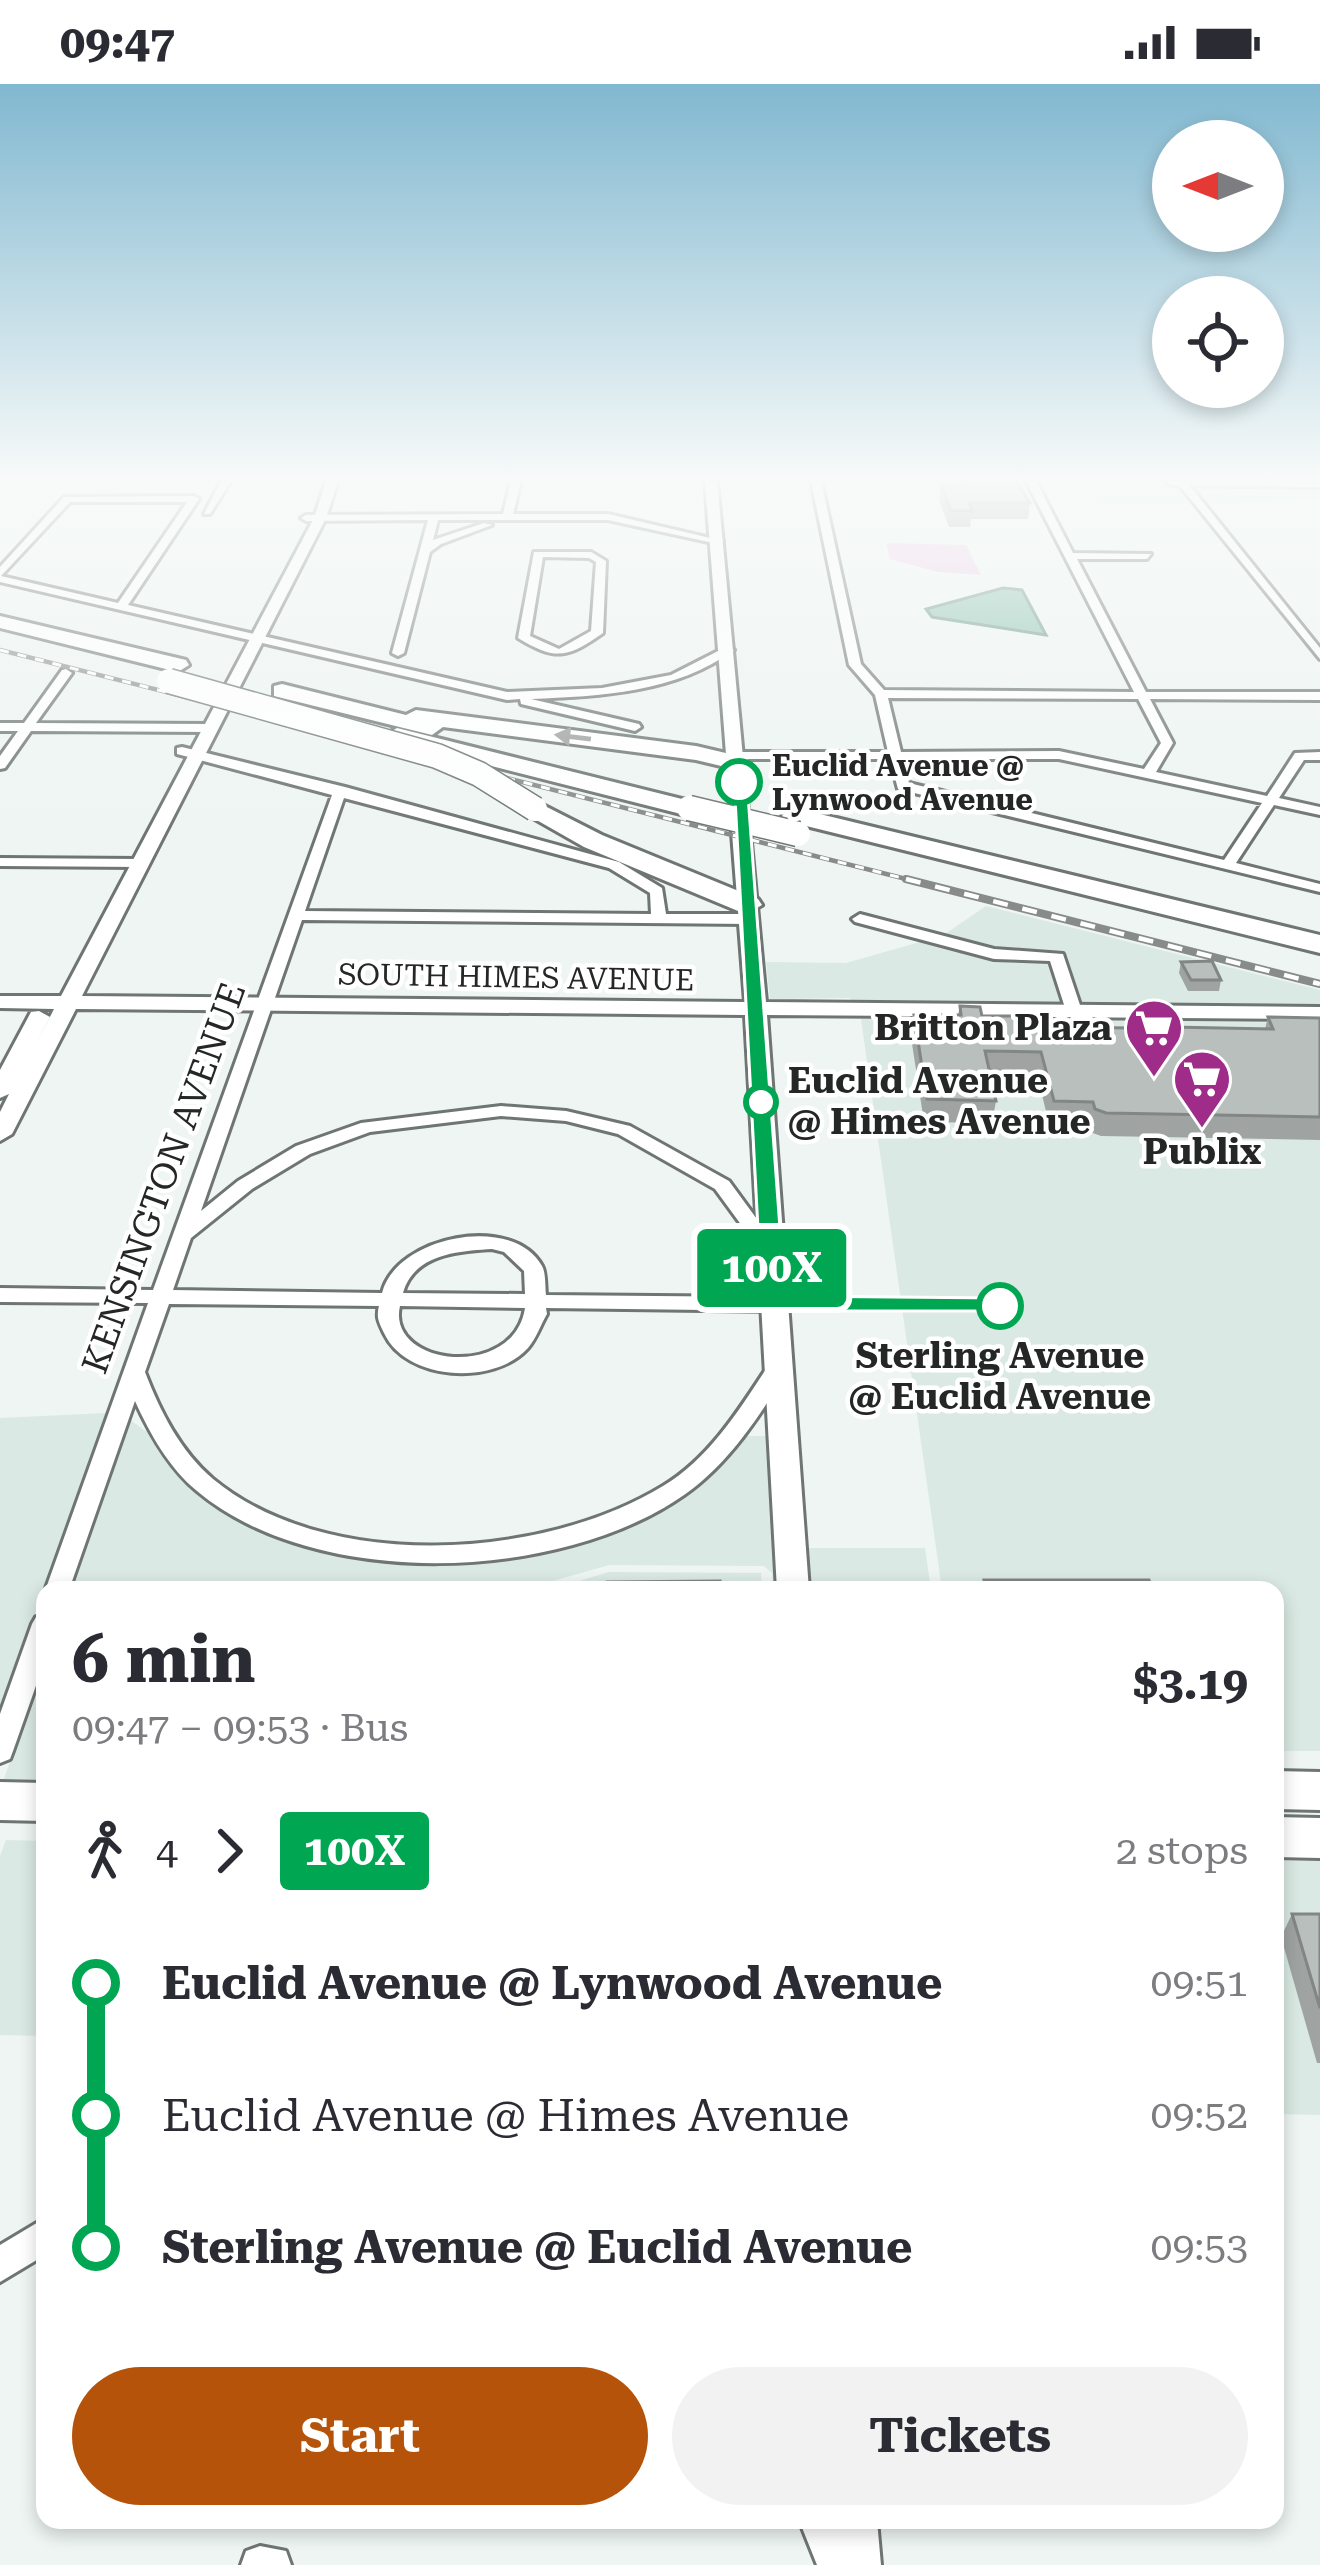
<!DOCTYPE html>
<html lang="en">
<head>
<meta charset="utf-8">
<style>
	:root { --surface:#fff; --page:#f2f2f3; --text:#2b2b33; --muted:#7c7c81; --accent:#b45309 }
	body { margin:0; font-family:"Roboto Serif",serif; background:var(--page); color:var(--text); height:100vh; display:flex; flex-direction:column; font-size:45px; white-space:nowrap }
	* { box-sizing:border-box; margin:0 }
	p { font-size:39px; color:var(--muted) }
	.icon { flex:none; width:66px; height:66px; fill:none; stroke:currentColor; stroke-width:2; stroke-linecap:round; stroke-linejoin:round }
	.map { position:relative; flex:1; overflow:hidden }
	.sheet { position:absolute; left:36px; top:1497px; width:1248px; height:948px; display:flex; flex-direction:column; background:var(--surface); border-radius:24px; box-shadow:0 6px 18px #0003 }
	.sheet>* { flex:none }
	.badge { padding:0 24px; border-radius:9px; font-size:42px; line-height:78px }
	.needle { width:78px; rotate:270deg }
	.controls { position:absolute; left:1152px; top:36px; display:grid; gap:24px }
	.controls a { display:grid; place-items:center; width:132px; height:132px; border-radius:50%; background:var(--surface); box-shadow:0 6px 18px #0003; font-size:60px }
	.map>.badge { position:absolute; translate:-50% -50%; box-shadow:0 0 0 6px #fff }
	.legs { display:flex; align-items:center; gap:18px; height:132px; padding:0 36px; font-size:39px }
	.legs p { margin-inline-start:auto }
	.head { display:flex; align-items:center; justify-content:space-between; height:204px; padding:0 36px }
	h1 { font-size:66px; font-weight:700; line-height:90px }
	.cta { display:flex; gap:24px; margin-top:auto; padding:24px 36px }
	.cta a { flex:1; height:138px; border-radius:72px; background:var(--accent); color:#fff; font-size:48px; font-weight:700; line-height:138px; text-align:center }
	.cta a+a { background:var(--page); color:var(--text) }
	ul { padding:0 36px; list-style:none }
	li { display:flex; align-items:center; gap:42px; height:132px; font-size:45px }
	li i { display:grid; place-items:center; width:18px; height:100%; margin:0 15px; background:currentColor }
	li i::after { content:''; width:30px; height:30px; margin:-15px; border:9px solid; border-radius:50%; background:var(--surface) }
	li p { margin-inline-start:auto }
	li:first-child i { background:linear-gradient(#0000 50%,currentColor 0) }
	li:last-child i { background:linear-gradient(currentColor 50%,#0000 0) }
	.status { display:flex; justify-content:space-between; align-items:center; height:84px; padding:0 60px; background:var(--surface); direction:ltr }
	.status svg { height:33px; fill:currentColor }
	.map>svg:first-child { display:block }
	.built { fill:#dae9e3 }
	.green { fill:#f2c9e6 }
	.water { fill:#86bfac; stroke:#699184; stroke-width:3 }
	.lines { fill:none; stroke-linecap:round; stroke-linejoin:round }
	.minor-casing { stroke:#6e7572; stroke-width:6 }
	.tertiary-casing { stroke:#6e7572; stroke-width:6 }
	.primary-casing { stroke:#6e7572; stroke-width:6 }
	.motorway-casing { stroke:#6e7572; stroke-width:6 }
	.minor { fill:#fff; fill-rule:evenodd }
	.tertiary { fill:#fff; fill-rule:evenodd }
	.primary { fill:#fff; fill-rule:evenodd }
	.motorway { fill:#fff; fill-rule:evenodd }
	.rail-far1-casing { stroke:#878c8a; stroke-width:4.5 }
	.rail-casing { stroke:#878c8a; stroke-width:8 }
	.rail-far1 { stroke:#fff; stroke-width:3; stroke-dasharray:9; stroke-linecap:butt }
	.rail { stroke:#fff; stroke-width:4.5; stroke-dasharray:15; stroke-linecap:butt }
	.motorway-bridge-casing { stroke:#6e7572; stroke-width:27; stroke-linecap:butt }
	.motorway-bridge { stroke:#fff; stroke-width:24 }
	.wall { fill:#9fa4a3 }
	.building { fill:#b9bfbd; stroke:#828684; stroke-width:3 }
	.oneway { fill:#9d9e9d }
	.line-1 { fill:#00a651; stroke:#fff; stroke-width:3 }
	.stop-1-dot { fill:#fff; stroke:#00a651; stroke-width:6 }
	.labels { text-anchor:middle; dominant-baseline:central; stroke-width:9; stroke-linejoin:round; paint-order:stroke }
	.far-stop-label { font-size:30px; font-weight:bold; fill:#252726; stroke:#fff; text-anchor:start }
	.far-street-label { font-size:30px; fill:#252726; stroke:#fff }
	.poi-label { font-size:36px; font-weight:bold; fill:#252726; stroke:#fff; text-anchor:end }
	.stop-label { font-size:36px; font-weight:bold; fill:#252726; stroke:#fff; text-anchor:start }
	.street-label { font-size:36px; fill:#252726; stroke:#fff }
</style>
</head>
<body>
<div class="status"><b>09:47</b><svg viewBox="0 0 49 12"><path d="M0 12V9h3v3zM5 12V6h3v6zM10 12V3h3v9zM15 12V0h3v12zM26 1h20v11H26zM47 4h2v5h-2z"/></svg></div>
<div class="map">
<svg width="1320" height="2481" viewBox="0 0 1320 2481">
	<rect width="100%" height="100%" fill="#eef5f2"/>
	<!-- built -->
	<g class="built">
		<path d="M1038 398 1320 400V416L1102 419 1095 412H1045Z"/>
		<path d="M986 822 1320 906V925L1081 923 1065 873 996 866 942 852Z"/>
		<path d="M927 856 1050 876 1064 923 852 922 850 914 770 915 766 878 846 879Z"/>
		<path d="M861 935 1320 939V1667H1275V1506H942Z"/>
		<path d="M107 1329 0 1627V1334Z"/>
		<path d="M129 1335 148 1349 197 1409 260 1447 329 1469 459 1482 540 1467 684 1411 744 1352H771L780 1506H773L772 1489 764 1482 609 1481 521 1506H70Z"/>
		<path d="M803 1464H925L931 1506H806Z"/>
		<path d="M609 1488 761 1489 762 1506H549Z"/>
		<path d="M45 1577V1706H0Z"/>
		<path d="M6 1756 45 1757V1952L0 1951V1772Z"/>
		<path d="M1275 1776 1320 1777V2031L1275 2030Z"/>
	</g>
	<!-- green -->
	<path class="green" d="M886 459 966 461 981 491 938 488 890 475Z"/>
	<!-- water -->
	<path class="water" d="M1003 504 1022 506 1046 551 932 533 926 525Z"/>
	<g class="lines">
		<defs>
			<g id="minor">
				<path d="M221 397H231L210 430H204Z"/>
				<path d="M511 397H521L513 430H608L723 457 718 460 608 436H438L433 456 484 439 492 441 441 460 430 468 404 569 398 572 392 569 428 436 306 437 301 434 306 431 503 430Z"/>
				<path d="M811 397H821L861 580 884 606 1134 608 1026 397H1036L1073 469 1151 470 1147 475H1077L1146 608H1320V616L1150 615 1173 659 1156 688 1267 712 1295 669 1320 668V676H1304L1279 714 1320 723V731L1274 721 1236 779 1320 800V808L898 705 890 675H732L730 672 737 668H888L875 611 849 581ZM888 614 1138 615 1161 659 1144 685 1059 667 901 668ZM903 675H1059L1262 719 1224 776 909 699Z"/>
				<path d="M1176 397H1186L1320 564V575Z"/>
				<path d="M194 412 199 415 128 521 507 608 602 604 671 591 724 564 734 566C675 609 601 612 531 615L639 640 641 643 635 647 521 620 520 615 507 616 0 498V483L64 413ZM70 418H187L118 519 1 492Z"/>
				<path d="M534 468H591L606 477 603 549C567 574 556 577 518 554ZM543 473 589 474 596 478 591 547 559 565 530 552Z"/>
				<path d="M66 585 72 589 36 639 210 640 216 644 210 648 31 647 5 684 0 685V672L18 647H0V639H24L62 586Z"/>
				<path d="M182 663 345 703 619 778 662 804 666 830H750L758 835 750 840 302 836 201 1127 238 1097 296 1062 361 1039 501 1022 566 1027 630 1042 729 1097 781 1168 771 1174 764 1172 715 1105 618 1050 566 1037 501 1032 370 1048 310 1070 252 1105 191 1154 173 1206 382 1209C396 1152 513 1129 542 1182 546 1189 545 1202 546 1211L774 1213 784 1220 774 1227 546 1224 547 1230C541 1240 536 1255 528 1264 494 1302 406 1297 384 1249 379 1238 376 1234 379 1222L169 1220 145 1288C160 1327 180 1367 213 1395 327 1489 542 1476 663 1402 710 1374 741 1323 770 1279H786L789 1284C761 1330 729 1380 684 1411 560 1498 316 1507 197 1407 169 1384 150 1350 135 1317L69 1506 45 1507 148 1219 0 1218V1204L153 1206 332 711 177 670V664ZM344 714 609 784 650 809 651 830 305 827ZM492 1165 504 1168 524 1187 525 1210 403 1209C414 1170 458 1167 492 1165ZM400 1222 525 1224C514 1297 386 1282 400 1222Z"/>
				<path d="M0 774 140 775 147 779 140 783 0 782Z"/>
				<path d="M860 830 994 865 1063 870 1082 927 1074 932 1066 927 1050 877 994 875 855 838 852 835Z"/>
				<path d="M45 1530V1576L13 1667 10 1675 0 1679V1630L32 1540 36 1533Z"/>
				<path d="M45 2134V2171L0 2198V2161Z"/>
				<path d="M799 2436H837L855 2481H817Z"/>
				<path d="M260 2462 286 2467 291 2481H241L246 2467Z"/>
			</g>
			<g id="tertiary">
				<path d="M326 397H338L326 434 82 912 745 918 705 397H717L766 918 1320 923V935L767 931 809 1506H777L745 931 76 925 12 1050 0 1057V1028L9 1010 0 1014V986L31 928 39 927 50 933 34 964 54 925 0 924V912H61L314 434Z"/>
				<path d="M1165 397H1320V403L1171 401Z"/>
				<path d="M829 2436H877L881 2481H831Z"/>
			</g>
			<g id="primary">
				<path d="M1275 1687 1320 1688V1726L1275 1725Z"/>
				<path d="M0 1698 45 1699V1737L0 1736Z"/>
				<path d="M1275 1733 1320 1734V1774L1275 1773Z"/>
			</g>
			<g id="motorway">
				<path d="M0 532 186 576 189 581 178 588 0 544Z"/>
				<path d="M282 600 406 631 416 626 696 662 747 674 750 679 738 686 696 676 443 643 432 651 274 612V602Z"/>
				<path d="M397 644 698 719 702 724 689 732 389 656 385 651Z"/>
				<path d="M535 717 602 751 758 815 762 821 748 829 738 827 584 763 526 730 522 725 526 720Z"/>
				<path d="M795 724 1320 851V869L786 737 782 732 786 727Z"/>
			</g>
		</defs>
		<!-- minor casing -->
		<use href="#minor" class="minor-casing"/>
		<!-- tertiary casing -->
		<use href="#tertiary" class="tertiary-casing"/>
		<!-- primary casing -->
		<use href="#primary" class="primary-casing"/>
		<!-- motorway casing -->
		<use href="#motorway" class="motorway-casing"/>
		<!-- minor -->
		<use href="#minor" class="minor"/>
		<!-- tertiary -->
		<use href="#tertiary" class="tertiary"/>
		<!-- primary -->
		<use href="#primary" class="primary"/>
		<!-- motorway -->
		<use href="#motorway" class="motorway"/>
		<defs>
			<path id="rail-far1" d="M0 566 918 798"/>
			<path id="rail" d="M906 795 1320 900"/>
		</defs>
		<!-- rail-far1 casing -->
		<use href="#rail-far1" class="rail-far1-casing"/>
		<!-- rail casing -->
		<use href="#rail" class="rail-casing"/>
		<!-- rail-far1 -->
		<use href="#rail-far1" class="rail-far1"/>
		<!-- rail -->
		<use href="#rail" class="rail"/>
		<defs>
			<g id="motorway-bridge">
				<path d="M169 597 437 672 479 690 535 725"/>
				<path d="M689 724 798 750"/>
			</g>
		</defs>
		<!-- motorway-bridge casing -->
		<use href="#motorway-bridge" class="motorway-bridge-casing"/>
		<!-- motorway-bridge -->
		<use href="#motorway-bridge" class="motorway-bridge"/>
	</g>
	<!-- wall -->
	<g class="wall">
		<path d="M958 397H1016L1030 419 1028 435H971L970 443H949L939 416 941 401H958Z"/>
		<path d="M1181 878 1221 896 1219 907H1188L1179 889Z"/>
		<path d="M960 922 982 932 1040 943 1128 944 1130 934 1171 943 1265 945 1268 933 1320 934V1056L1101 1052 1090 1048 1088 1041 1049 1040 1037 990 990 989 996 1017 992 1039 924 1038 911 953 914 931H958Z"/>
		<path d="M1292 1830H1320V1979H1317L1281 1853Z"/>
	</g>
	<!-- building -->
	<g class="building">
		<path d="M964 397H1016L1030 419H969L972 427H951L941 401H966Z"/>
		<path d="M1212 877 1221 896H1191L1181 878Z"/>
		<path d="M960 922 980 923 982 932H1037L1040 943 1134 944 1130 934H1167L1171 943 1273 945 1268 933 1320 934V1033L1106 1029 1095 1025 1093 1018 1054 1017 1041 968 985 967 996 1017 927 1015 914 931H961Z"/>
		<path d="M984 1496H1149L1152 1506H986Z"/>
		<path d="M720 1497V1506H606L607 1498Z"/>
		<path d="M1292 1830H1320V1924Z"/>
	</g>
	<!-- one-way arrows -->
	<defs><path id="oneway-solid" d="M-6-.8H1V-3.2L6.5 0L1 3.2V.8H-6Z" transform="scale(3)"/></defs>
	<use class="oneway" href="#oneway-solid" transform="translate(573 653) rotate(-173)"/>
	<!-- sky -->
	<linearGradient id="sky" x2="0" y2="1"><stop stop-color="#81b8d0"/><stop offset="0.53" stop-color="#f7faf9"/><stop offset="1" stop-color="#f7faf9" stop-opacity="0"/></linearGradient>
	<rect width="1320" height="744" fill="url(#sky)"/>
	<!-- line-1 -->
	<path class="line-1" d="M734 695 747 698 785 1212 1000 1214 1012 1222 1009 1227H774L762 1220Z"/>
	<!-- icons -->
	<defs>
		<symbol id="supermarket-pin" viewBox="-11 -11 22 30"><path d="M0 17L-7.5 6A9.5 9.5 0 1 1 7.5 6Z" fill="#9e2c88" stroke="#fff"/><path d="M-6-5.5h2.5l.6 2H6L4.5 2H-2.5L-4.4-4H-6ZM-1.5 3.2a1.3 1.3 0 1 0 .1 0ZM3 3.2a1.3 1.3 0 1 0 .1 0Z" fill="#fff"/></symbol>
	</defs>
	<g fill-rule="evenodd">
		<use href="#supermarket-pin" x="1121" y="911" width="66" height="90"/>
		<use href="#supermarket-pin" x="1169" y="962" width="66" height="90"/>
	</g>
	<!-- markers -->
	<g class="stop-1-dot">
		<circle cx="739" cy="698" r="21"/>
		<circle cx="761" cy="1018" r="15"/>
		<circle cx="1000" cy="1222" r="21"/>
	</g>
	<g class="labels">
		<!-- far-stop labels -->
		<g class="far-stop-label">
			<text x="772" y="681">Euclid Avenue @<tspan x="772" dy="34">Lynwood Avenue</tspan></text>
		</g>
		<!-- far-street labels -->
		<g class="far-street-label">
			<text transform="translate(516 893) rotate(1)">SOUTH HIMES AVENUE</text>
		</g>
		<!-- poi labels -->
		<g class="poi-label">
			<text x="1112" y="944">Britton Plaza</text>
			<text x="1202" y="1068" text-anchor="middle">Publix</text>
		</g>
		<!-- stop labels -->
		<g class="stop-label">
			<text x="788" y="997">Euclid Avenue<tspan x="788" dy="41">@ Himes Avenue</tspan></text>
			<text x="1000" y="1272" text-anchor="middle">Sterling Avenue<tspan x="1000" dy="41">@ Euclid Avenue</tspan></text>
		</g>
		<!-- street labels -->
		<g class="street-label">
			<text transform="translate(164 1094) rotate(-70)">KENSINGTON AVENUE</text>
		</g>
	</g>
</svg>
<div class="controls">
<a><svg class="needle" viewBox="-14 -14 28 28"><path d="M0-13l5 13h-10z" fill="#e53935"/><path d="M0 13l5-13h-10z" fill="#7c7c81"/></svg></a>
<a><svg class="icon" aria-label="locate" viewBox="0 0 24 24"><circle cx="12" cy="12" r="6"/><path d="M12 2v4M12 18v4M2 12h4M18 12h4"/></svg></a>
</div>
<b class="badge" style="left:772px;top:1184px;background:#00a651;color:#fff">100X</b>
<section class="sheet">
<div class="head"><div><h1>6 min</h1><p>09:47 – 09:53 · Bus</p></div><b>$3.19</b></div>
<div class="legs"><svg class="icon" aria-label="walk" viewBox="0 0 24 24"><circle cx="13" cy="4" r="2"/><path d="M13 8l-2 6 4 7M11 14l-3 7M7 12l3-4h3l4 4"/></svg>4<svg class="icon" aria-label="forward" viewBox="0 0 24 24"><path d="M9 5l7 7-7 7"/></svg><b class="badge" style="background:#00a651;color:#fff">100X</b><p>2 stops</p></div>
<ul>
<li><i style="color:#00a651"></i><b>Euclid Avenue @ Lynwood Avenue</b><p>09:51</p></li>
<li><i style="color:#00a651"></i><span>Euclid Avenue @ Himes Avenue</span><p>09:52</p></li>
<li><i style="color:#00a651"></i><b>Sterling Avenue @ Euclid Avenue</b><p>09:53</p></li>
</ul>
<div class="cta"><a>Start</a><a>Tickets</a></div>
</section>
</div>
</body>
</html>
